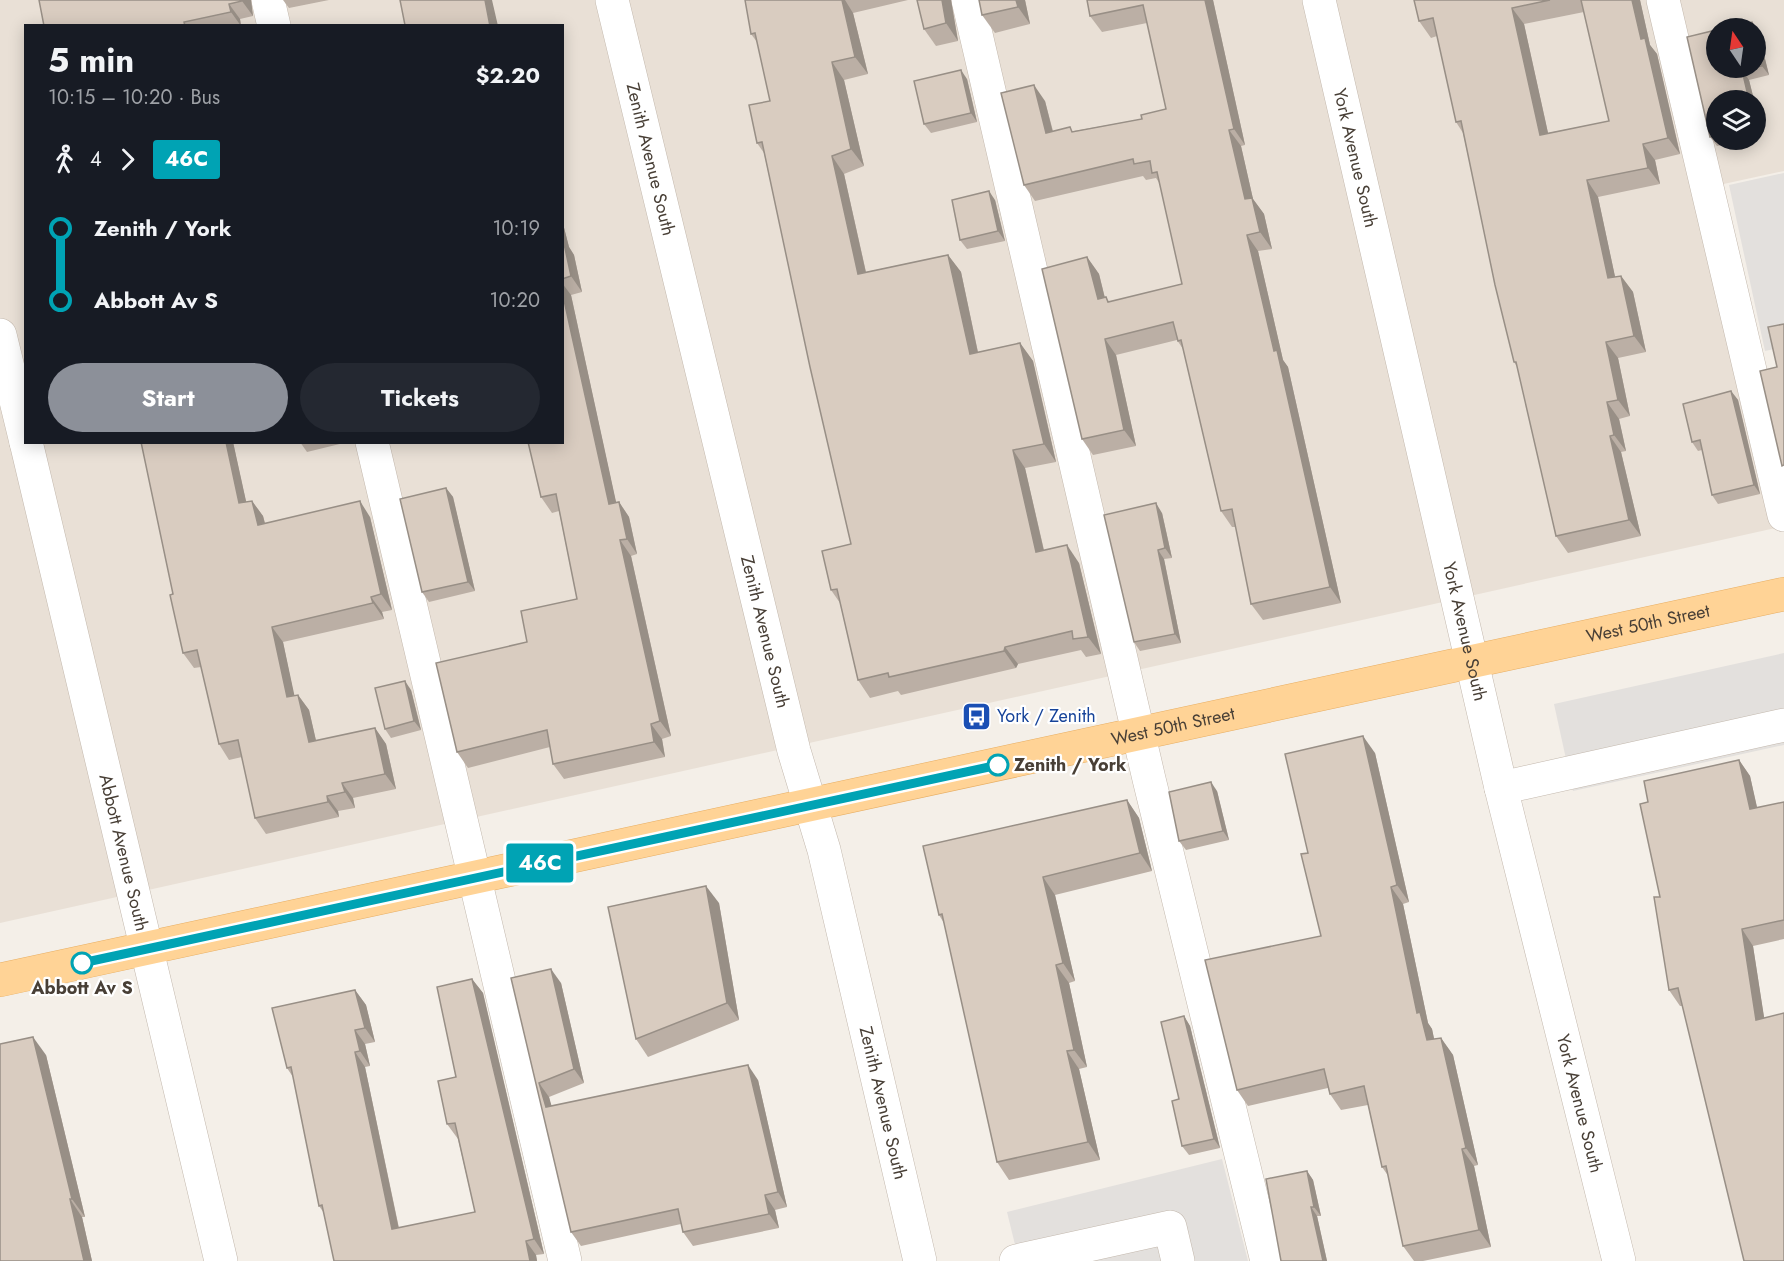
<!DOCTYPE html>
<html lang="en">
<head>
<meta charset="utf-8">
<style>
	:root { --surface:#171b24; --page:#242831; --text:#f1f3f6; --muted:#9ea1a6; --accent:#8c9099 }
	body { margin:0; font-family:Jost,sans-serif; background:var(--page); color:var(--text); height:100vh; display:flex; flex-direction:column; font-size:22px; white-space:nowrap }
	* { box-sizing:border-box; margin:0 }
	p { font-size:20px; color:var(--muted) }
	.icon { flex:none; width:33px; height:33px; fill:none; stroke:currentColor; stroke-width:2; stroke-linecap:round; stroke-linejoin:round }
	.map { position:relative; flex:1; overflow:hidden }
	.side { position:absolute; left:24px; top:24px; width:540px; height:420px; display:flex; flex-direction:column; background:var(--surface); border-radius:0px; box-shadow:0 3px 15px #0003 }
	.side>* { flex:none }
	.badge { padding:0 12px; border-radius:4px; font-size:21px; line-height:39px }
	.needle { width:39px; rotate:347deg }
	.controls { position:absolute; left:1706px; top:18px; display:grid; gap:12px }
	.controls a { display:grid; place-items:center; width:60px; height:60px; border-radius:50%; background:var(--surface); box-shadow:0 3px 15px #0003; font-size:30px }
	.map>.badge { position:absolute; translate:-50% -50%; box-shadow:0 0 0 3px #fff }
	.legs { display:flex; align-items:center; gap:9px; height:66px; padding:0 24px; font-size:20px }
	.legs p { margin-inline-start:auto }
	.headline { display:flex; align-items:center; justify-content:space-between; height:102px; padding:0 24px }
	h1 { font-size:33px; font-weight:700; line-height:45px }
	.button { display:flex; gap:12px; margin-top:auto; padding:12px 24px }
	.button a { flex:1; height:69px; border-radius:36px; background:var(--accent); color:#fff; font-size:24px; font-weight:700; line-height:69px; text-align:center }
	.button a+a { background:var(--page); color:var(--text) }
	ul { padding:0 24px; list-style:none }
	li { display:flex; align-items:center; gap:21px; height:72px; font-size:22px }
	li i { display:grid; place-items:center; width:9px; height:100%; margin:0 8px; background:currentColor }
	li i::after { content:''; width:15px; height:15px; margin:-8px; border:4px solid; border-radius:50%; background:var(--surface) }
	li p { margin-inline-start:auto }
	li:first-child i { background:linear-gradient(#0000 50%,currentColor 0) }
	li:last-child i { background:linear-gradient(currentColor 50%,#0000 0) }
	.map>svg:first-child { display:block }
	.residential { fill:#e9e0d6; fill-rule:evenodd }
	.parking { fill:#e3e0dd }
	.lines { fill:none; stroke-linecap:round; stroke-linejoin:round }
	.minor-casing { stroke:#c3b8ad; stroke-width:34 }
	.major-casing { stroke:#e7ae63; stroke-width:34 }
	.minor { stroke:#fff; stroke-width:33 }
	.major { stroke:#ffd396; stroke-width:33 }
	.wall { fill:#bbafa5; fill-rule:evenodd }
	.shaded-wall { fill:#988f86 }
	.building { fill:#d9ccc0; stroke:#988f86; stroke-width:1.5 }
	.line-1-casing { stroke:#fff; stroke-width:14 }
	.line-1 { stroke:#00a3b4; stroke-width:9 }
	.stop-1-dot { fill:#fff; stroke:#00a3b4; stroke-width:3 }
	.labels { text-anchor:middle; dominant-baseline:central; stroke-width:4.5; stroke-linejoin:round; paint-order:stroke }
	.street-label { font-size:18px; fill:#483f36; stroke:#fff }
	.transit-label { font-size:18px; fill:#164399; stroke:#fff; text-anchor:start }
	.stop-label { font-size:18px; font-weight:bold; fill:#483f36; stroke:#fff; text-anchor:start }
</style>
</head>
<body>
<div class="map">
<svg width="1784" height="1261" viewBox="0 0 1784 1261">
	<rect width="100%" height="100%" fill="#f4efe8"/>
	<!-- residential -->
	<path class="residential" d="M0 0H1784V171L1719 185 1784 526 0 923ZM26 26H562V442H26ZM1716 28H1755V68H1716ZM1716 100H1755V140H1716Z"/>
	<!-- parking -->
	<g class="parking">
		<path d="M1784 173V347L1765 351 1729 185Z"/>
		<path d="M1784 653V745L1573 791 1554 704Z"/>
		<path d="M1222 1159 1248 1261H1019L1007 1212Z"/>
	</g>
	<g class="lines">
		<defs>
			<g id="minor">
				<path d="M268 0 274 26"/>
				<path id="s1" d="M612 0 794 751 824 850 920 1261"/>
				<path d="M968 0 1149 779 1267 1261"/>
				<path id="s2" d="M1319 0 1501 788 1619 1261"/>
				<path d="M1663 0 1784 515"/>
				<path d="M0 335 26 442"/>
				<path id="s3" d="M26 442 221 1261"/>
				<path d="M372 442 565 1261"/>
				<path d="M1501 788 1784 725"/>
				<path d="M1016 1261 1170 1227 1178 1261"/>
			</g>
			<g id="major">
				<path id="s4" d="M0 980 1784 594"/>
			</g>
		</defs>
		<!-- minor casing -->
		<use href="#minor" class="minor-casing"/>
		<!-- major casing -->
		<use href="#major" class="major-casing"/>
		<!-- minor -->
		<use href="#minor" class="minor"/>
		<!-- major -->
		<use href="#major" class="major"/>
	</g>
	<!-- wall -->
	<g class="wall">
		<path d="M39 0H251L253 16 240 19 241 26H44Z"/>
		<path d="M283 0H329L289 8Z"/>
		<path d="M745 0H908L853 13 868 74 844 80 864 166 844 174 866 272 948 255 961 272 978 352 1020 343 1033 361 1056 462 1025 468 1044 550 1079 563 1101 654 1086 657 1081 650 1018 664 1016 668 901 695 898 691 870 698 858 680 840 603 831 590 851 544 764 153 757 143 770 101 757 42 751 34Z"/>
		<path d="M917 0H951L958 41 936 46 924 29Z"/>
		<path d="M979 0H1025L1030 24 995 33 982 15Z"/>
		<path d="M1087 0H1213L1245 145 1241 146 1253 199 1264 214 1272 249 1258 251 1283 360 1288 367 1341 603 1263 620 1251 604 1236 527H1232L1221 511 1183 349 1177 340 1116 355 1136 446 1093 455 1082 439 1087 257 1099 274 1105 298 1110 302 1182 284 1160 184 1156 178 1146 180 1143 176 1035 201 1024 185 1045 101 1053 131H1074L1142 119 1166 109 1147 23 1102 32 1090 16Z"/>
		<path d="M1414 0H1640L1650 45 1657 54 1680 154 1655 160 1660 184 1598 197 1615 277 1621 276 1633 292 1646 352 1618 358 1630 416 1619 419 1626 451 1621 452 1641 536 1568 553 1556 536 1518 368 1514 362 1463 133 1456 122 1437 36 1431 38 1419 21ZM1584 12 1609 121 1548 133 1524 24Z"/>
		<path d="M1752 22 1758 31 1769 75 1749 80 1754 100H1716V140H1744L1717 146 1710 137 1687 37 1716 30V68H1755V28H1723Z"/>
		<path d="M967 79 977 122 931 133 924 124Z"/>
		<path d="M1755 106 1762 135 1755 137Z"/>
		<path d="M995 200 1005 241 967 249 960 240Z"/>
		<path d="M562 220 569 247 574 255 582 292 571 295 616 503 619 502 629 517 637 554 631 556 671 736 662 739 665 757 564 779 553 764 550 747 468 768 457 752 527 642 577 599 559 511 552 513 541 497 562 442Z"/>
		<path d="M1731 391 1738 400 1760 494 1718 504 1712 495 1702 450 1698 451 1692 442Z"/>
		<path d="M141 442H233L246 502 252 501 263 516 265 523 370 517 392 610 382 612 384 619 283 642 294 696 298 695 309 710 316 741 375 728 386 744 396 789 353 798 355 808 338 811 339 817 266 834 255 818 242 757 229 760 219 744 201 667 194 668 183 653 173 594Z"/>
		<path d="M300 442H348L307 452Z"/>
		<path d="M446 488 453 497 475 591 429 602 422 592Z"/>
		<path d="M1162 513 1172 558 1164 559 1181 643 1140 651 1134 642Z"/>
		<path d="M411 690 421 730 391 738 385 729Z"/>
		<path d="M1375 753 1409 902 1403 904 1428 1023 1432 1029 1434 1039 1441 1038 1453 1055 1478 1165 1474 1166 1491 1247 1423 1261H1414L1403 1246 1389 1177 1382 1167 1368 1105 1341 1110 1330 1094 1328 1088 1248 1106 1237 1090 1321 936 1308 853Z"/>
		<path d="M1739 760 1750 776 1757 808 1784 802V939L1753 946 1764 1018 1784 1261 1682 1006H1680L1669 990 1660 897 1648 802Z"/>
		<path d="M1217 791 1229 840 1186 850 1179 841Z"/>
		<path d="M1127 800 1139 818 1152 871 1055 895 1075 981 1069 983 1087 1067 1079 1069 1100 1160 1009 1180 997 1162 944 923 939 915Z"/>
		<path d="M719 903 739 1020 648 1057 636 1039Z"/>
		<path d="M511 978 561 983 584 1083 549 1097 551 1106 758 1080 787 1207 775 1210 779 1228 693 1246 683 1232 681 1224 581 1246 571 1232Z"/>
		<path d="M472 979 483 993 544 1254 536 1255 537 1261H334L324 1213 319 1206 293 1077 287 1068 272 1008 355 990 366 1005 375 1042 365 1044 370 1066 365 1067 399 1228 475 1212 458 1139 447 1124 438 1081 456 1077 437 987Z"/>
		<path d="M1184 1016 1190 1026 1220 1148 1189 1155 1182 1146 1179 1099Z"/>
		<path d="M46 1055 85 1217H82L92 1261H0Z"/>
		<path d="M1307 1171 1313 1180 1321 1216H1317L1327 1261H1281Z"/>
	</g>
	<!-- shaded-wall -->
	<g class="shaded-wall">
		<path d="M242 0H251L253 16 242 1Z"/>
		<path d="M485 0H492L498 26H490Z"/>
		<path d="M842 0H845L853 13 868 74 855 57Z"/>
		<path d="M942 0H951L958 41 946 23Z"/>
		<path d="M1016 0H1025L1030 24 1018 7Z"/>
		<path d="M1205 0H1213L1245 145 1234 129Z"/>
		<path d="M1632 0H1640L1650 45 1657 54 1680 154 1668 138 1641 39Z"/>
		<path d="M229 4 240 19 241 26 231 12Z"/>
		<path d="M1512 8 1524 24 1552 151 1540 135Z"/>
		<path d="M1752 22 1758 31 1769 75 1762 66 1755 34V28H1754Z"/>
		<path d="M832 62 844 80 864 166 851 149Z"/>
		<path d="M961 70 967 79 977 122 971 113Z"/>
		<path d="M1742 70 1749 80 1754 100H1749Z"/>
		<path d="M1034 85 1045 101 1057 149 1046 133Z"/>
		<path d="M1755 106 1762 135 1755 125Z"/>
		<path d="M1229 130 1241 146 1253 199 1264 214 1272 249 1260 232 1245 199Z"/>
		<path d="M1643 144 1655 160 1660 184 1648 168Z"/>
		<path d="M832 156 844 174 870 291 858 274Z"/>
		<path d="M1587 180 1598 197 1619 295 1608 278Z"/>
		<path d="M989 191 995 200 1005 241 998 231Z"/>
		<path d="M562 220 569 247 574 255 582 292 571 276 562 244Z"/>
		<path d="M1247 235 1258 251 1283 360 1288 367 1341 603 1330 587Z"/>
		<path d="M948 255 961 272 982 372 970 354Z"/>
		<path d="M1087 257 1099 274 1109 315 1098 299Z"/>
		<path d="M1621 276 1633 292 1646 352 1634 336Z"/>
		<path d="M562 283 571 295 620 520 609 504 562 291Z"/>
		<path d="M1105 339 1116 355 1136 446 1124 430Z"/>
		<path d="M1606 342 1618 358 1630 416 1618 400Z"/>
		<path d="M1020 343 1033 361 1056 462 1044 444Z"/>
		<path d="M1731 391 1738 400 1760 494 1754 485Z"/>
		<path d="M1607 402 1619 419 1626 451 1614 435Z"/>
		<path d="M1610 436 1621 452 1641 536 1629 520Z"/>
		<path d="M226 442H233L250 519 239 503Z"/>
		<path d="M1013 450 1025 468 1048 569 1036 552Z"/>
		<path d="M446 488 453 497 475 591 468 582Z"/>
		<path d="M252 501 263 516 269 540 258 525Z"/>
		<path d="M360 501 370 517 392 610 381 594Z"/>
		<path d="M619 502 629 517 637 554 627 539Z"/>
		<path d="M1156 503 1162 513 1172 558 1165 548Z"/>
		<path d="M620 540 631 556 671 736 660 721Z"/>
		<path d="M1067 545 1079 563 1101 654 1088 637Z"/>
		<path d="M1158 550 1164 559 1181 643 1175 634Z"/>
		<path d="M371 597 382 612 384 619 373 603Z"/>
		<path d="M272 627 283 642 298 712 287 697Z"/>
		<path d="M1005 647 1018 664 1016 668 1004 651Z"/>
		<path d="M405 681 411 690 421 730 414 721Z"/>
		<path d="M298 695 309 710 320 758 309 742Z"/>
		<path d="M651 724 662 739 665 757 654 742Z"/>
		<path d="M375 728 386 744 396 789 385 774Z"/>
		<path d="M1363 736 1375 753 1409 902 1397 885Z"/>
		<path d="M1739 760 1750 776 1761 825 1750 809Z"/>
		<path d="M1211 782 1217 791 1229 840 1223 831Z"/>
		<path d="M342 783 353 798 355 808 345 792Z"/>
		<path d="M327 796 338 811 339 817 328 802Z"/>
		<path d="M1127 800 1139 818 1152 871 1140 853Z"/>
		<path d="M1043 877 1055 895 1075 981 1063 963Z"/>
		<path d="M706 886 719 903 739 1020 727 1003Z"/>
		<path d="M1391 887 1403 904 1428 1023 1432 1029 1438 1057 1427 1040 1417 1013Z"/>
		<path d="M1742 929 1753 946 1767 1036 1756 1020Z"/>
		<path d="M1056 965 1069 983 1087 1067 1074 1050Z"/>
		<path d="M551 969 561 983 584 1083 574 1069Z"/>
		<path d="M472 979 483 993 544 1254 534 1239Z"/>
		<path d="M355 990 366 1005 375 1042 365 1028Z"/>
		<path d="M1184 1016 1190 1026 1220 1148 1214 1139Z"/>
		<path d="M355 1030 365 1044 370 1066 360 1051Z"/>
		<path d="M33 1037 46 1055 85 1217 72 1199Z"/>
		<path d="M1441 1038 1453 1055 1478 1165 1466 1148Z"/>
		<path d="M1067 1051 1079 1069 1100 1160 1088 1142Z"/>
		<path d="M355 1052 365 1067 402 1244 392 1229Z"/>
		<path d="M748 1065 758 1080 787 1207 778 1192Z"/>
		<path d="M539 1083 549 1097 556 1121 546 1107Z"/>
		<path d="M1462 1149 1474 1166 1491 1247 1479 1230Z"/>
		<path d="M1307 1171 1313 1180 1321 1216 1314 1207Z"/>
		<path d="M765 1195 775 1210 779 1228 769 1214Z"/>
		<path d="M70 1199 82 1217 92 1261H84Z"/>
		<path d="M1311 1207 1317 1216 1327 1261H1323Z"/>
		<path d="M526 1241 536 1255 537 1261H530Z"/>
	</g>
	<!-- building -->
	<g class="building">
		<path d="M39 0H242V1L229 4 231 12 184 22 185 26H44Z"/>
		<path d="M400 0H485L490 26H403L405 25Z"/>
		<path d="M745 0H842L855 57 832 62 851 149 832 156 858 274 948 255 970 354 1020 343 1044 444 1013 450 1036 552 1067 545 1088 637 1073 639 1072 631 1005 647 1004 651 889 677 888 673 858 680 837 589 831 590 822 551 851 544 810 367 762 142 757 143 749 105 770 101 755 33 751 34Z"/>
		<path d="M917 0H942L946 23 924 29Z"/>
		<path d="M979 0H1016L1018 7 982 15Z"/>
		<path d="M1087 0H1205L1234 129 1229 130 1245 199 1252 198 1260 232 1247 235 1274 351 1277 350 1330 587 1251 604 1232 509 1221 511 1181 340 1178 341 1173 322 1105 339 1124 430 1082 439 1042 269 1087 257 1098 299 1106 297 1108 302 1182 284 1157 172 1152 173 1150 161 1134 164 1133 159 1024 185 1001 93 1034 85 1046 133 1070 127 1072 132 1142 119 1141 115 1166 109 1143 5 1090 16Z"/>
		<path d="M1414 0H1550L1512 8 1540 135 1609 121 1581 0H1632L1641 39 1645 38 1668 138 1643 144 1648 168 1587 180 1608 278 1621 276 1634 336 1606 342 1618 400 1607 402 1614 435 1610 436 1629 520 1556 536 1516 362H1514L1495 285 1461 121 1456 122 1433 18 1419 21Z"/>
		<path d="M1752 22 1754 28H1723Z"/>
		<path d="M1716 30V68H1755V34L1762 66 1742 70 1749 100H1716V135L1710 137 1687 37Z"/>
		<path d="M961 70 971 113 924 124 914 81Z"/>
		<path d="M989 191 998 231 960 240 952 200Z"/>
		<path d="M562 239H563L571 276 562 279Z"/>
		<path d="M562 291 609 504 619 502 627 539 620 540 660 721 651 724 654 742 553 764 547 730 457 752 436 663 527 642 521 611 577 599 556 494 541 497 528 442H562Z"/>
		<path d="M1784 324V465L1782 466 1760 371 1777 367 1768 327Z"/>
		<path d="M1731 391 1754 485 1712 495 1700 440 1692 442 1683 404Z"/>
		<path d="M141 442H226L239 503 252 501 258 525 360 501 381 594 371 597 373 603 272 627 287 697 298 695 309 742 375 728 385 774 342 783 345 792 327 796 328 802 255 818 238 740 219 744 197 650 183 653 170 595 173 594Z"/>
		<path d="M446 488 468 582 422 592 400 499Z"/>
		<path d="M1156 503 1165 548 1158 550 1175 634 1134 642 1104 515Z"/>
		<path d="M405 681 414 721 385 729 375 688Z"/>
		<path d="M1363 736 1397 885 1391 887 1417 1013 1420 1012 1427 1040 1441 1038 1466 1148 1462 1149 1479 1230 1403 1246 1386 1166 1382 1167 1364 1086 1330 1094 1324 1069 1237 1090 1205 960 1321 936 1301 854 1308 853 1285 754Z"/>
		<path d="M1739 760 1750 809 1784 802V920L1742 929 1756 1020 1784 1013V1261H1744L1678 988 1669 990 1654 897H1660L1640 804 1648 802 1644 781Z"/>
		<path d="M1211 782 1223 831 1179 841 1169 792Z"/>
		<path d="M1127 800 1140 853 1043 877 1063 963 1056 965 1074 1050 1067 1051 1088 1142 997 1162 942 914 939 915 923 846Z"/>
		<path d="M706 886 727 1003 636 1039 608 907Z"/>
		<path d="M551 969 574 1069 539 1083 546 1107 748 1065 778 1192 765 1195 769 1214 683 1232 678 1209 571 1232 511 978Z"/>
		<path d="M472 979 534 1239 526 1241 530 1261H334L322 1205 319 1206 291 1067 287 1068 272 1008 355 990 365 1028 355 1030 360 1051 355 1052 392 1229 475 1212 455 1123 447 1124 438 1081 456 1077 437 987Z"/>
		<path d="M1184 1016 1214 1139 1182 1146 1172 1101 1179 1099 1161 1022Z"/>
		<path d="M33 1037 72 1199H70L84 1261H0V1044Z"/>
		<path d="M1307 1171 1314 1207H1311L1323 1261H1281L1266 1179Z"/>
	</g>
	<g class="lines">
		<defs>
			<path id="line-1" d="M82 963 998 765"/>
		</defs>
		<!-- line-1 casing -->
		<use href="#line-1" class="line-1-casing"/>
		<!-- line-1 -->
		<use href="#line-1" class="line-1"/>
	</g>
	<!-- icons -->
	<defs>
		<symbol id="bus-square" viewBox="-11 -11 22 22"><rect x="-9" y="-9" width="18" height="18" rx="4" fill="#1a4fb4" stroke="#fff"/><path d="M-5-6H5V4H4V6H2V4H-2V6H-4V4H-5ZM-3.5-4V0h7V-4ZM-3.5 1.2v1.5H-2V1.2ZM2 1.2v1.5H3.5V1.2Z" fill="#fff"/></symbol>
	</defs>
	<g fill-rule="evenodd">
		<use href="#bus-square" x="960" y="700" width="33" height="33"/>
	</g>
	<!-- markers -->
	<g class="stop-1-dot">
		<circle cx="998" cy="765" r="10"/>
		<circle cx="82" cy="963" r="10"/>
	</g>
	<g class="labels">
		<!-- street labels -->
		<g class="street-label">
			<text stroke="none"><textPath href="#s2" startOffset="162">York Avenue South</textPath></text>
			<text stroke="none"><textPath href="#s1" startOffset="164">Zenith Avenue South</textPath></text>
			<text stroke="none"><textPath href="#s4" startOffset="1686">West 50th Street</textPath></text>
			<text stroke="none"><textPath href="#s1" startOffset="650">Zenith Avenue South</textPath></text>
			<text stroke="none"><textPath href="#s2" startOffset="648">York Avenue South</textPath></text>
			<text stroke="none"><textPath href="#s4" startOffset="1200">West 50th Street</textPath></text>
			<text stroke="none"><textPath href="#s3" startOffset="422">Abbott Avenue South</textPath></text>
			<text stroke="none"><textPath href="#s1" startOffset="1136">Zenith Avenue South</textPath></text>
			<text stroke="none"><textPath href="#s2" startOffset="1134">York Avenue South</textPath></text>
		</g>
		<!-- transit labels -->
		<g class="transit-label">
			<text x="997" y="716">York / Zenith</text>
		</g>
		<!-- stop labels -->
		<g class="stop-label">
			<text x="1014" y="765">Zenith / York</text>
			<text x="82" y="988" text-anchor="middle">Abbott Av S</text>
		</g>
	</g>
</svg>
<div class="controls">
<a><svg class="needle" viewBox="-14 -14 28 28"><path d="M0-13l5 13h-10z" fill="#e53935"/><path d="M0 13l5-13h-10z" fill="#9ea1a6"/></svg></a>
<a><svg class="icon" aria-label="layers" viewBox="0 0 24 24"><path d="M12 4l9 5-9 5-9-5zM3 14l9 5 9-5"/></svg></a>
</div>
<b class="badge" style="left:540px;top:863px;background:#00a3b4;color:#fff">46C</b>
<section class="side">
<div class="headline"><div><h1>5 min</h1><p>10:15 – 10:20 · Bus</p></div><b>$2.20</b></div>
<div class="legs"><svg class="icon" aria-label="walk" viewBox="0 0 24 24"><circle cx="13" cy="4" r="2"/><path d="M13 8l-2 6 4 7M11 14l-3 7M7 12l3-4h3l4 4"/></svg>4<svg class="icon" aria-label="forward" viewBox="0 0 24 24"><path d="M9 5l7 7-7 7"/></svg><b class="badge" style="background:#00a3b4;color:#fff">46C</b></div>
<ul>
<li><i style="color:#00a3b4"></i><b>Zenith / York</b><p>10:19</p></li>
<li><i style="color:#00a3b4"></i><b>Abbott Av S</b><p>10:20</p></li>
</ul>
<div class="button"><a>Start</a><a>Tickets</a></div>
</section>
</div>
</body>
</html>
